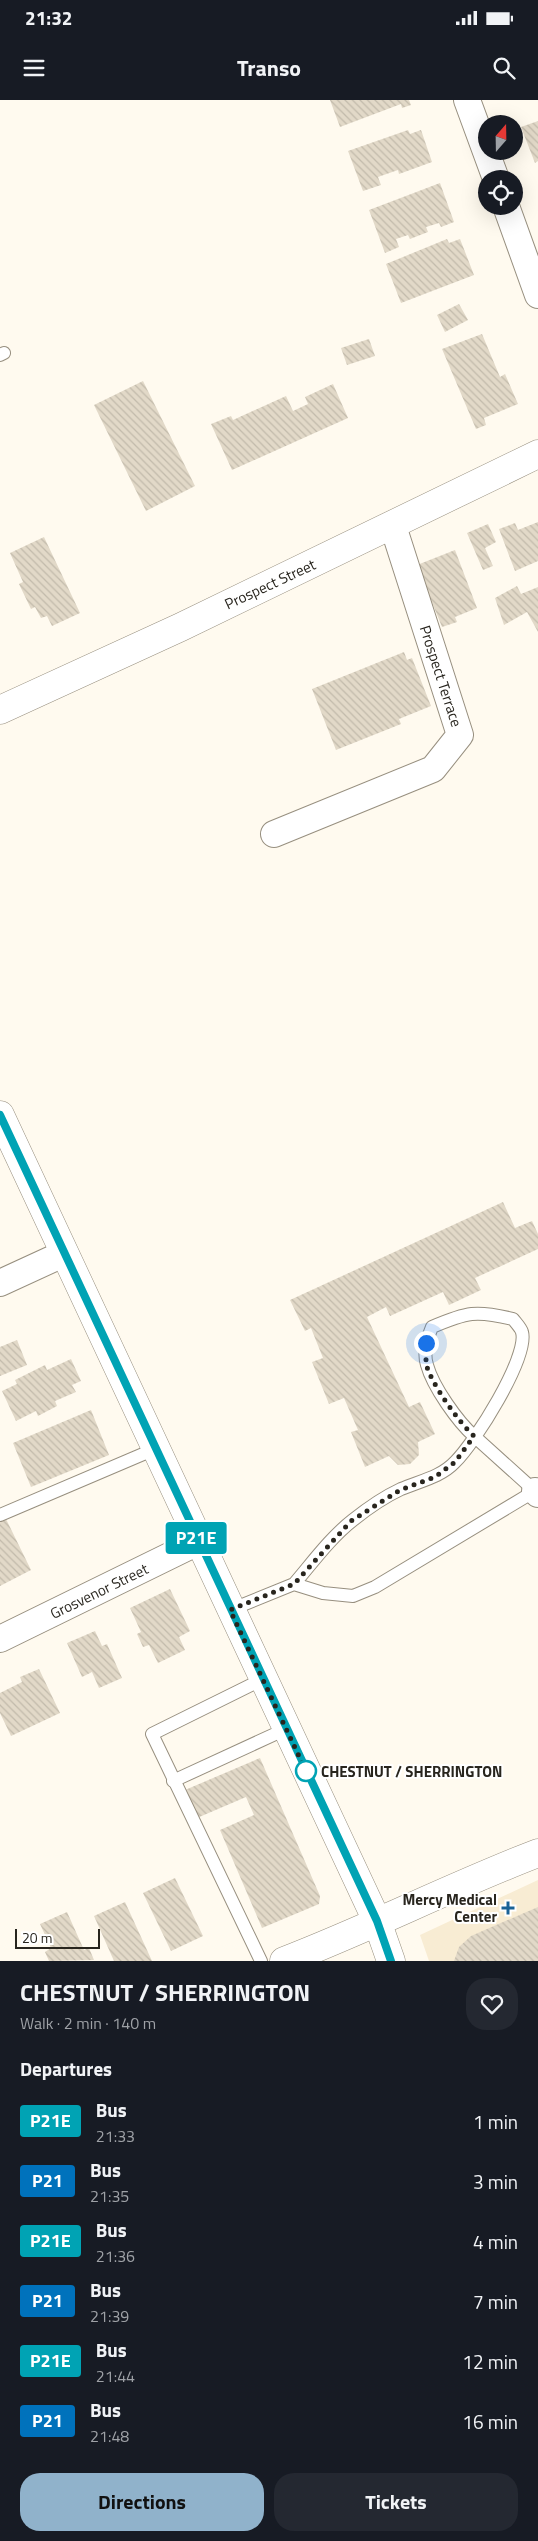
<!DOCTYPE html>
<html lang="en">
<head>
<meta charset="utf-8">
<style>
	:root { --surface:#171b24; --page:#242831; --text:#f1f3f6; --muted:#9ea1a6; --accent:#90b2cb }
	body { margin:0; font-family:"Titillium Web",sans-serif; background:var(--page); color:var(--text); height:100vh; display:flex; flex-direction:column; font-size:19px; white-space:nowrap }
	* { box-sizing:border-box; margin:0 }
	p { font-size:16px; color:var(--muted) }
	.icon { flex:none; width:28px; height:28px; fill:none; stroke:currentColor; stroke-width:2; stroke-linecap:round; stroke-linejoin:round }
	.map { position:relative; height:1861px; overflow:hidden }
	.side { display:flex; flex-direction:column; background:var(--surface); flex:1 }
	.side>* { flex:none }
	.badge { padding:0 10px; border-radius:4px; font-size:18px; line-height:32px }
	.needle { width:32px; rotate:20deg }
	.buttons { position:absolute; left:478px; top:15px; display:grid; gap:10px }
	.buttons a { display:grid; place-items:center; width:45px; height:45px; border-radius:50%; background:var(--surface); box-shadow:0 5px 20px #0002; font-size:25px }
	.scale { position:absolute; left:15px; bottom:12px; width:85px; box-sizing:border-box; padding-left:5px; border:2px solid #28251e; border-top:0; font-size:14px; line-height:18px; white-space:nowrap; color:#28251e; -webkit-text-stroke:4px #fff; paint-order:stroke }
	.you { position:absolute; width:25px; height:25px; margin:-12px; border:4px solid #fff; border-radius:50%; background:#1a73e8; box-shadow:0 0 0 8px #1a73e833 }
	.map>.badge { position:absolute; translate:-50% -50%; box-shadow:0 0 0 2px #fff }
	h2 { padding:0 20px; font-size:19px; line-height:45px }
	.round { display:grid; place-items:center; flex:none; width:52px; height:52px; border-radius:20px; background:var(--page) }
	.head { display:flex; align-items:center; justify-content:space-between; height:85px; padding:0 20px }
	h1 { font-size:24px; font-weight:700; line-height:38px }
	.button { display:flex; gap:10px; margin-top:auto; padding:10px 20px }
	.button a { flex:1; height:58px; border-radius:20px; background:var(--accent); color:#111; font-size:20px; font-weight:700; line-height:58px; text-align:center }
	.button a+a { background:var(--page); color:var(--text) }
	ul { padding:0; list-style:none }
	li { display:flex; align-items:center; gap:15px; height:60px; padding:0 20px }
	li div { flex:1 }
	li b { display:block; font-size:19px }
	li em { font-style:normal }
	li .badge { min-width:55px; font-weight:700; text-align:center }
	.status { display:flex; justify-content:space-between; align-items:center; height:35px; padding:0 25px; background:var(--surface); direction:ltr }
	.status svg { height:14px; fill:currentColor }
	header { display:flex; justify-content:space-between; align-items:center; height:65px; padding:0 20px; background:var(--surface); font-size:22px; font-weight:700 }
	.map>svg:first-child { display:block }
	.built { fill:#f8ecd3 }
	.building { fill:url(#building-back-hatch) }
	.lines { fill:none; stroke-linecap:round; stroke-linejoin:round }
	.lane-casing { stroke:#978f7f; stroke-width:14 }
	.street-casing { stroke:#978f7f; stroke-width:28 }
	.secondary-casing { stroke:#978f7f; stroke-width:29 }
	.primary-casing { stroke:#978f7f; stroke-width:29 }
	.lane { stroke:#fff; stroke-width:12 }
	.street { stroke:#fff; stroke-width:26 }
	.secondary { stroke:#fff; stroke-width:28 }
	.primary { stroke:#fff; stroke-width:28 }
	.line-casing { stroke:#fff; stroke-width:11 }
	.line { stroke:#00a3b4; stroke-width:8 }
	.walk { stroke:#28251e; stroke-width:5; stroke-dasharray:0 9 }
	.stop-dot { fill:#fff; stroke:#00a3b4; stroke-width:2.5 }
	.poi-dot { fill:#1a6296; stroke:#fff; stroke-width:2 }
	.labels { text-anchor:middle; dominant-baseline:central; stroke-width:4; stroke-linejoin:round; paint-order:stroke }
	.street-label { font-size:15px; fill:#28251e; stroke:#fff }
	.stop-label { font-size:15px; font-weight:bold; fill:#28251e; stroke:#fff; text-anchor:start }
	.poi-label { font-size:15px; font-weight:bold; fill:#28251e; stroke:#fff; text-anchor:end }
</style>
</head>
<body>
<div class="status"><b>21:32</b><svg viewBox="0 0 49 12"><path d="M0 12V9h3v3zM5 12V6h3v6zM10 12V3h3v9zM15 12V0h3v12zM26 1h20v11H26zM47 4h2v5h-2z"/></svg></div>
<header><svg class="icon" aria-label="menu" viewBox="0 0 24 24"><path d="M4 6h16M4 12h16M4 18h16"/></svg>Transo<svg class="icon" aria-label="search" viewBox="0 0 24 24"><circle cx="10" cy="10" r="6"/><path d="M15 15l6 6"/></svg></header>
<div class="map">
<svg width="538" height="1861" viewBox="0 0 538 1861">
	<defs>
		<pattern id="building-back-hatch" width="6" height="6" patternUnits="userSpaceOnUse" patternTransform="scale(1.25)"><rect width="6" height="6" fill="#e2d9c8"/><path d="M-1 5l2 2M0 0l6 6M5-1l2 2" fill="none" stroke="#c2baab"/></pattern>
	</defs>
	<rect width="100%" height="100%" fill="#fffaef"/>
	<!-- built -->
	<path class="built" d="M538 1780V1861H429L420 1835Z"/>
	<!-- building -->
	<g class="building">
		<path d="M330 0H409L411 5 402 8 401 4 340 27Z"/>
		<path d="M538 21V61L535 63 521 27Z"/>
		<path d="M408 30 410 34 421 30 432 62 399 74 398 70 378 77 381 85 363 91 348 51Z"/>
		<path d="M440 83 454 122 441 127 439 123 426 127 428 132 410 139 408 135 396 139 399 147 385 153 369 110Z"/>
		<path d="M447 139 449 143 460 139 474 175 401 203 386 164Z"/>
		<path d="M459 204 468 220 445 232 437 215Z"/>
		<path d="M482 234 500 277 505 274 518 304 484 318 486 325 476 329 442 249Z"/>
		<path d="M369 239 375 256 347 265 341 248Z"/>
		<path d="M143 281 195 386 146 411 94 305Z"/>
		<path d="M333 284 348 318 232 370 211 324 231 316 233 320 286 296 293 311 308 304 305 297Z"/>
		<path d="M538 422V461L515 471 499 429 515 423 518 430Z"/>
		<path d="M488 424 496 442 485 448 493 466 483 470 467 433Z"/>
		<path d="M44 437 80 513 52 526 47 516 41 518 35 507 31 509 19 484 23 482 10 453Z"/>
		<path d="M455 450 477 508 455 517 457 522 442 527 417 465Z"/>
		<path d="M517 486 521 494 538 487V532L527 512 504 525 495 498Z"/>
		<path d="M404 552 407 560 412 558 431 606 399 619 401 624 336 650 312 589Z"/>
		<path d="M503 1102 515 1128 532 1121 538 1134V1149L475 1178 481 1190 449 1205 443 1192 390 1216 386 1207 367 1217 409 1307 420 1302 435 1334 418 1342 419 1355 410 1364 398 1365 389 1356 365 1367 351 1332 358 1330 344 1298 329 1304 312 1262 323 1258 311 1228 305 1231 290 1200Z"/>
		<path d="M17 1240 27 1265 0 1276V1247Z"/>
		<path d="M71 1259 81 1281 72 1285 76 1292 55 1301 57 1306 38 1316 36 1311 16 1321 2 1291 17 1284 15 1280 45 1265 47 1270Z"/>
		<path d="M91 1310 109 1355 31 1387 13 1343Z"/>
		<path d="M6 1419 31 1470 0 1486V1422Z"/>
		<path d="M170 1489 190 1531 179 1537 185 1550 158 1563 149 1545 143 1547 137 1534 141 1532 130 1508Z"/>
		<path d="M95 1531 102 1546 107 1544 122 1578 99 1588 92 1572 82 1577 67 1543Z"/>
		<path d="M39 1569 60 1613 11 1636 0 1613V1593L22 1582 20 1577Z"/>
		<path d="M260 1658 320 1796 319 1804 262 1828 220 1730 254 1715 246 1697 197 1718 185 1690Z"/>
		<path d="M175 1778 203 1836 171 1851 143 1793Z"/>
		<path d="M125 1802 152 1861H114L94 1816Z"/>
		<path d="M538 1807V1861H454L459 1847 471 1836Z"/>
		<path d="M67 1812 84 1850 89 1848 94 1860 49 1861 45 1852 51 1848 40 1824Z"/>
	</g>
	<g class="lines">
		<defs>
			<g id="lane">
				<path d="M0 255 4 253"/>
				<path d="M0 1415 155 1349"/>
				<path d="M230 1510 294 1484 323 1493 353 1496 375 1487 535 1391 474 1336C458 1322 433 1287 427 1265 423 1253 427 1239 432 1227 467 1212 476 1210 513 1219 516 1223 521 1228 522 1232 529 1257 474 1344 455 1362 441 1377 420 1381 401 1389 384 1397 368 1408 353 1420 331 1437 312 1463 294 1484"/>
				<path d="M173 1681 286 1629"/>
				<path d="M261 1861 152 1634 263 1579"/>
			</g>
			<g id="street">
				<path d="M467 0 496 79"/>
				<path d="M506 106 538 195"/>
				<path d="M274 734 433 669 460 635 393 426"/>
				<path d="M0 1183 63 1154"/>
				<path d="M535 1391 538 1394"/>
				<path d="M0 1539 198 1442"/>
			</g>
			<g id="secondary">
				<path d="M0 610 181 527 538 354"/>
				<path d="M0 1015 377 1821 391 1861"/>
			</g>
			<path id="primary" d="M284 1861C370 1828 452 1786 538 1753"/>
		</defs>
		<!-- lane casing -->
		<use href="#lane" class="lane-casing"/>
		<!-- street casing -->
		<use href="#street" class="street-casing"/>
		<!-- secondary casing -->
		<use href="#secondary" class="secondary-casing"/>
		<!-- primary casing -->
		<use href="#primary" class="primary-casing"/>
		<!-- lane -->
		<use href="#lane" class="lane"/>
		<!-- street -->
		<use href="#street" class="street"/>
		<!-- secondary -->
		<use href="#secondary" class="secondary"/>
		<!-- primary -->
		<use href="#primary" class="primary"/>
	</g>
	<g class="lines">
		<defs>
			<path id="line" d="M0 1015 377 1821 391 1861"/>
		</defs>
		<!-- line casing -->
		<use href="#line" class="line-casing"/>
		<!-- line -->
		<use href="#line" class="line"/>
		<!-- walk -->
		<path class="walk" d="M306 1671 230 1510 294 1484 351 1421 400 1390 435 1377 455 1362 474 1336C461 1325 429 1281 426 1263 426 1257 426 1250 426 1243"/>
	</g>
	<!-- markers -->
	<circle class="stop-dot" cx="306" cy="1671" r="10"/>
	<path class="poi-dot" d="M505.5 1800.5h5v5h5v5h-5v5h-5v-5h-5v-5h5z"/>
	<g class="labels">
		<!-- street labels -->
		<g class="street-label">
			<text transform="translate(270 484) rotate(-25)">Prospect Street</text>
			<text transform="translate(441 576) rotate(72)">Prospect Terrace</text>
			<text transform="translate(99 1491) rotate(-26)">Grosvenor Street</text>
		</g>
		<!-- stop labels -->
		<g class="stop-label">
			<text x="321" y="1671">CHESTNUT / SHERRINGTON</text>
		</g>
		<!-- poi labels -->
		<g class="poi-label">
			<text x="497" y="1799">Mercy Medical<tspan x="497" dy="17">Center</tspan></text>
		</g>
	</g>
</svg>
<div class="buttons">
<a><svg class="needle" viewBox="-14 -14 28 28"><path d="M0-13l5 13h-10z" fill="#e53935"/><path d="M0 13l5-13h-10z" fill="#9ea1a6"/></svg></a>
<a><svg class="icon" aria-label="locate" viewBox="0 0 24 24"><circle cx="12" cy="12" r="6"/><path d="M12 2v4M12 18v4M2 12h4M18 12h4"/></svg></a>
</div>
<div class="scale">20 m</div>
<div class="you" style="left:426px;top:1243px"></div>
<b class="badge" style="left:196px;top:1438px;background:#00a3b4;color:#fff">P21E</b>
</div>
<section class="side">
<div class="head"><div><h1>CHESTNUT / SHERRINGTON</h1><p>Walk · 2 min · 140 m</p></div><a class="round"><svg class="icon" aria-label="heart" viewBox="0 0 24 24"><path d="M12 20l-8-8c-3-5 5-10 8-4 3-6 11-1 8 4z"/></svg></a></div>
<h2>Departures</h2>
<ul>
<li><span class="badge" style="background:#00a3b4;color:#fff">P21E</span><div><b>Bus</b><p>21:33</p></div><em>1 min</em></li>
<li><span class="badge" style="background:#0072bc;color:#fff">P21</span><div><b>Bus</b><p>21:35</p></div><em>3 min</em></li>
<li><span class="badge" style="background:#00a3b4;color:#fff">P21E</span><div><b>Bus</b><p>21:36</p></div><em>4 min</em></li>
<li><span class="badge" style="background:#0072bc;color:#fff">P21</span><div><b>Bus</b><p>21:39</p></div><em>7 min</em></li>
<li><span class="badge" style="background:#00a3b4;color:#fff">P21E</span><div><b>Bus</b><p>21:44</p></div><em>12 min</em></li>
<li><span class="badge" style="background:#0072bc;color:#fff">P21</span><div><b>Bus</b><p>21:48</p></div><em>16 min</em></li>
</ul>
<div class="button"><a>Directions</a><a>Tickets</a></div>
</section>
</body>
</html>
